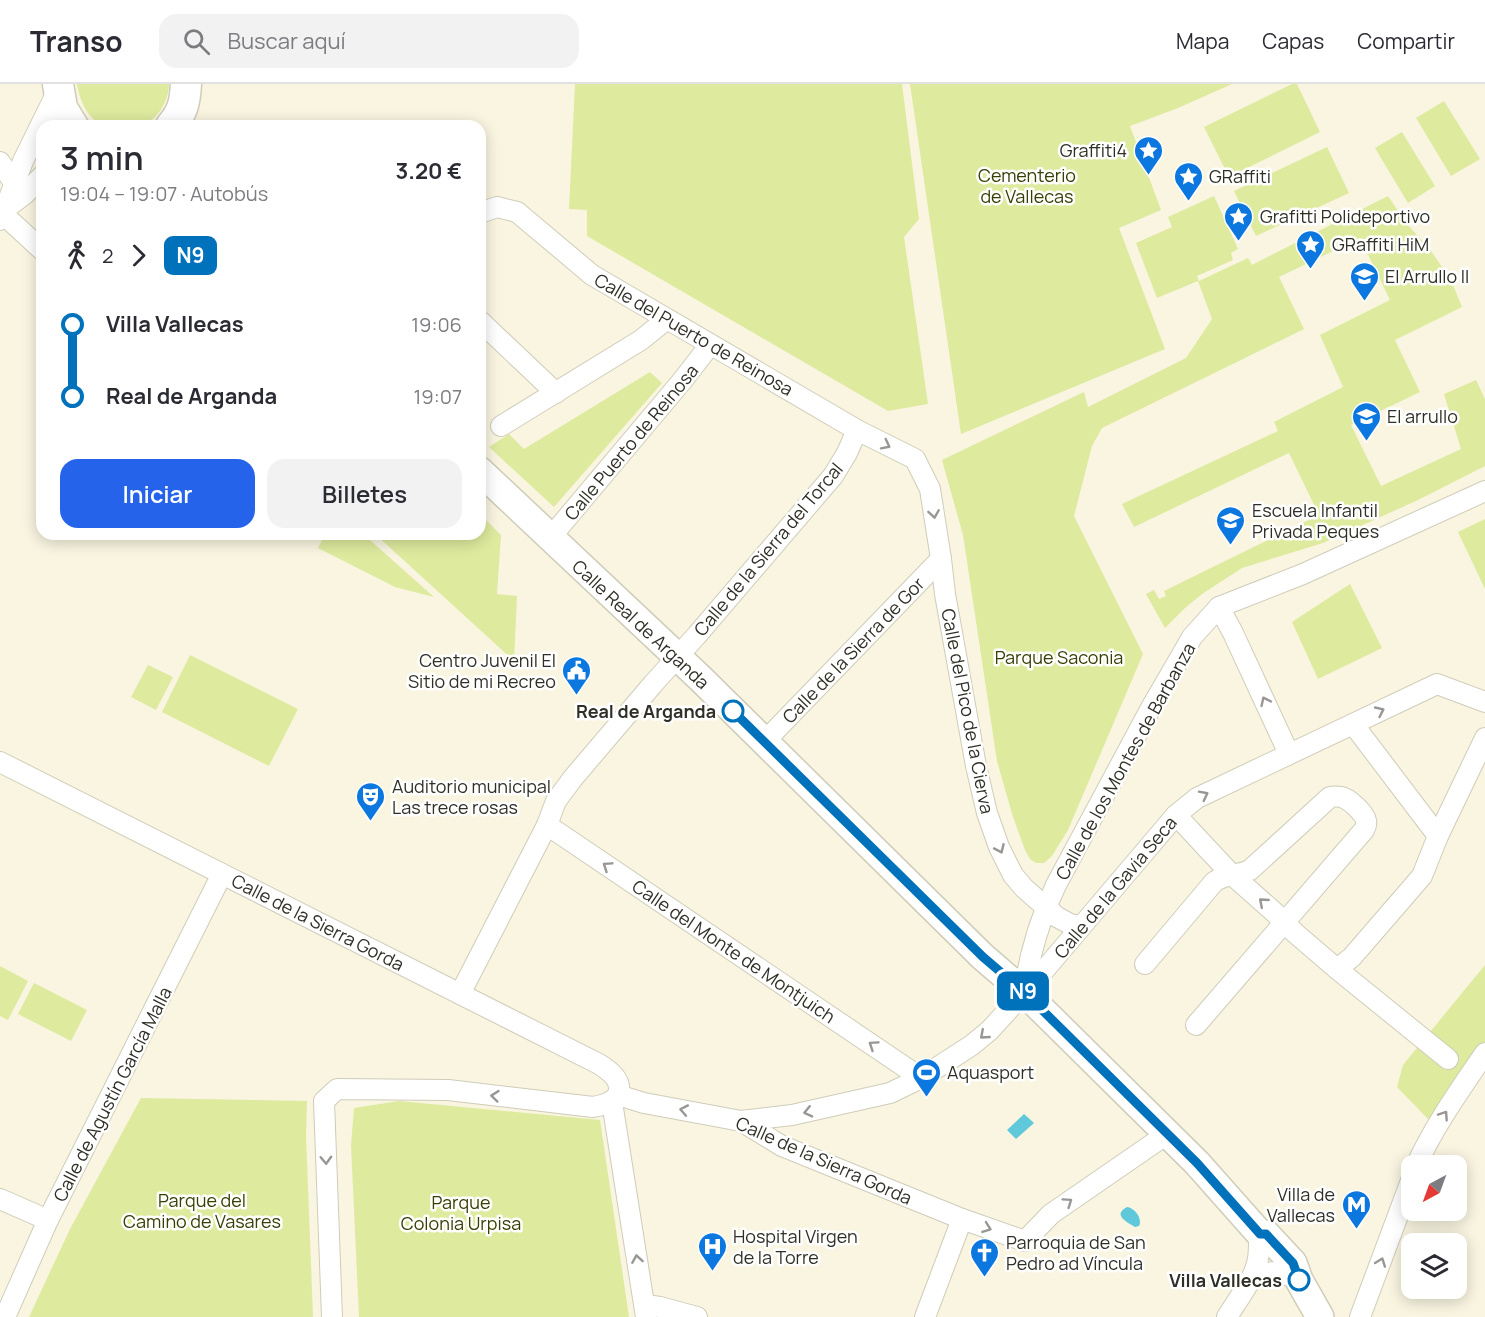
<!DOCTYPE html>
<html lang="es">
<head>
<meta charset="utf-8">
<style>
	:root { --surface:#fff; --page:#f2f2f3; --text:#2b2b33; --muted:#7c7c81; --line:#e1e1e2; --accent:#2563eb }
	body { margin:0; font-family:Manrope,sans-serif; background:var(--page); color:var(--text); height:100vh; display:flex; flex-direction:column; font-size:22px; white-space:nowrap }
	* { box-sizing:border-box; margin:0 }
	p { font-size:20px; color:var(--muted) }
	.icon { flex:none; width:33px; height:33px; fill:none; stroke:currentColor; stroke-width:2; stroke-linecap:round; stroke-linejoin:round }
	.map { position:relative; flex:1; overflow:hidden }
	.drawer { position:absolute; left:36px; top:36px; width:450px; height:420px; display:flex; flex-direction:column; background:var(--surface); border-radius:18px; box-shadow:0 3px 15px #0003 }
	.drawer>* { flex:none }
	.badge { padding:0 12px; border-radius:9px; font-size:21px; line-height:39px }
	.needle { width:39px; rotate:221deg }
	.controls { position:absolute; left:1401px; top:1071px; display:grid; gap:12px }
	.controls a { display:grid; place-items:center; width:66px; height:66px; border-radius:12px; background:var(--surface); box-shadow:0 3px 15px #0003; font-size:30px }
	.map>.badge { position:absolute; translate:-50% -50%; box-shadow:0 0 0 3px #fff }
	.legs { display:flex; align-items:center; gap:9px; height:66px; padding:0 24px; font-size:20px }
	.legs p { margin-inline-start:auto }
	.head { display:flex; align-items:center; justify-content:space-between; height:102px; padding:0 24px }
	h1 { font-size:33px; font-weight:600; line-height:45px }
	.action { display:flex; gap:12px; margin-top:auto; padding:12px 24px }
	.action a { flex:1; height:69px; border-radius:18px; background:var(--accent); color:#fff; font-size:24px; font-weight:600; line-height:69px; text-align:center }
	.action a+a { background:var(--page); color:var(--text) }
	ul { padding:0 24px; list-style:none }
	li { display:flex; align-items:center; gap:21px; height:72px; font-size:22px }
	li i { display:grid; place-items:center; width:9px; height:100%; margin:0 8px; background:currentColor }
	li i::after { content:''; width:15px; height:15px; margin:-8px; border:4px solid; border-radius:50%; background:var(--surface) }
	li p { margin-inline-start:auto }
	li:first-child i { background:linear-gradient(#0000 50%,currentColor 0) }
	li:last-child i { background:linear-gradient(currentColor 50%,#0000 0) }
	header { display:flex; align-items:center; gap:36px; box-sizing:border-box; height:84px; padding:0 30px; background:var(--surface); border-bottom:2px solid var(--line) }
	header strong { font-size:28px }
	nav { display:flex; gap:33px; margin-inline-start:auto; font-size:21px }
	.search { width:420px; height:54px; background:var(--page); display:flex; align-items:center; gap:15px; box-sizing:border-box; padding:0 21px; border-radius:18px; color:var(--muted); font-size:22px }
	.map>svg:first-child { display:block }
	.green { fill:#deea9e }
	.water { fill:#5fc8da }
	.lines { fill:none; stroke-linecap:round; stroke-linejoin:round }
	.street-casing { stroke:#cfccb9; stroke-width:22 }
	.secondary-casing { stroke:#cfccb9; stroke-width:30 }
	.primary-casing { stroke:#cfccb9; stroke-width:33 }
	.street { stroke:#fff; stroke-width:20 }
	.secondary { stroke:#fff; stroke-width:27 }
	.primary { stroke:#fff; stroke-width:30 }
	.oneway { stroke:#989793 }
	.line-1-casing { stroke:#fff; stroke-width:14 }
	.line-1 { stroke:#0072bc; stroke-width:9 }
	.stop-1-dot { fill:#fff; stroke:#0072bc; stroke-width:3 }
	.labels { text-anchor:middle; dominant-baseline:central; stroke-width:5; stroke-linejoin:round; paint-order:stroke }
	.poi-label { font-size:18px; fill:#302f27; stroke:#fff; text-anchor:start }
	.park-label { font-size:18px; fill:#393f03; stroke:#fff }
	.street-label { font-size:18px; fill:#302f27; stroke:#fff }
	.stop-label { font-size:18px; font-weight:bold; fill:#302f27; stroke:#fff; text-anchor:end }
</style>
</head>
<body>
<header>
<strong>Transo</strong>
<div class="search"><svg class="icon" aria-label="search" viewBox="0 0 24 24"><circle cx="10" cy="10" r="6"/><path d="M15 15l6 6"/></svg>Buscar aquí</div>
<nav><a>Mapa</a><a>Capas</a><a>Compartir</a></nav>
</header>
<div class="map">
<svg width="1485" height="1233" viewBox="0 0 1485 1233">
	<rect width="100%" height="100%" fill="#f9f5e1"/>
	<!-- green -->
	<g class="green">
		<path d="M77 0H169C169 16 158 36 142 41 137 43 129 42 123 42 117 42 110 43 104 41 87 35 80 17 77 0Z"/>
		<path d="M575 0H902L919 135 904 153 928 320 888 327 587 152V126L569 125Z"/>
		<path d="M910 0H1232L1178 24 1130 42 1161 126 1119 144 1165 265 961 350Z"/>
		<path d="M1292 0H1297L1320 48 1229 93 1204 43Z"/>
		<path d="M1444 17 1480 75 1451 92 1416 34Z"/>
		<path d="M1402 48 1435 102 1408 119 1375 64Z"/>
		<path d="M1327 63 1349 109 1256 152 1234 107Z"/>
		<path d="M1214 112 1238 165 1231 169 1233 176 1197 192 1199 197 1248 174 1252 181 1388 112 1406 139 1429 164 1442 183 1453 201 1462 223 1395 256 1420 308 1351 341 1381 402 1461 365 1444 310 1476 296 1485 315V382L1418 416 1323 459 1242 484 1202 510 1185 524 1165 544 1146 510 1154 506 1159 515 1166 512 1164 507 1319 431 1289 369 1134 443 1122 420 1278 347 1274 338 1343 303 1320 251 1390 216 1360 154 1279 193 1304 245 1102 344 1092 362 1074 432 1143 570 1068 746 1052 772 1044 779H1036L1030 775 1025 766 1013 733 997 677 963 451 942 376 1084 308 1088 323 1186 274 1212 235 1198 197 1157 214 1136 159 1172 143 1168 133Z"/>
		<path d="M650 288 662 299 554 423 489 363 509 350 524 365Z"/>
		<path d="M480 430 501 451 497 510 517 512 514 577 375 450H480Z"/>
		<path d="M1485 435V505L1458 448Z"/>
		<path d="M325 450H363L434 513 395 503 318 464Z"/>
		<path d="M1350 500 1382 564 1318 595 1292 538Z"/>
		<path d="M190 571 298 625 269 682 162 628Z"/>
		<path d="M148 581 173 593 156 626 131 613Z"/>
		<path d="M1485 881V969L1430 1037 1397 1003 1403 981Z"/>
		<path d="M0 882 28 897 8 936 0 932Z"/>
		<path d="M34 899 87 926 71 957 18 930Z"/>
		<path d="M141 1014 307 1017 306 1051 313 1233H29L70 1145Z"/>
		<path d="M399 1017 600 1036 629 1233H359L351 1061 354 1024Z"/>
	</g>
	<!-- water -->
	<g class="water">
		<path d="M1024 1030 1034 1039 1016 1055 1007 1046Z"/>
		<path d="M1127 1123C1135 1124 1143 1135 1139 1142L1135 1143C1127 1138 1112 1131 1127 1123Z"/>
	</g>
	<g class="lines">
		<defs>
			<g id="street">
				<path d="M0 78 14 99"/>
				<path d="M5 125 25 110 42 92"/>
				<path d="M480 129 497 123 517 128 592 191 857 346 915 375 930 405 941 475 945 510 976 682 987 729 999 763 1013 791 1024 804 1057 833 1070 840 1081 842"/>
				<path d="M3 130 42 166"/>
				<path d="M0 136 5 125 23 77 58 6"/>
				<path d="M480 237 556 309"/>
				<path d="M501 342 641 256 667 235"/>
				<path d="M550 454 682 297 710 261"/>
				<path d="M1219 523 1233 549 1289 670"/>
				<path d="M1353 640 1438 752"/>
				<path d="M764 658 941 475"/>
				<path d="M0 678 599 980C610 987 623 996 618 1011"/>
				<path d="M1176 731 1231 790 1274 828 1295 849 1337 885 1448 975"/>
				<path d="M547 741 921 994"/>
				<path d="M1145 880 1214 798C1226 789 1237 792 1250 786L1330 713C1335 712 1336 712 1341 713 1348 714 1365 729 1366 737 1367 741 1366 742 1364 746L1196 941"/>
				<path d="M1337 885 1352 873 1422 792 1438 752 1485 654"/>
				<path d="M1024 908C1029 872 1040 835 1056 801L1152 622 1184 567 1192 553 1219 523 1303 490 1485 407"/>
				<path d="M460 910 547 741 556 717 573 694 653 600 697 551 833 392 847 369 857 346"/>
				<path d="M612 1018 646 1233"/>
				<path d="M741 1037 792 1031 890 1009 921 994 972 961 990 946 1041 890 1176 731 1197 714 1437 600 1485 618"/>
				<path d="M1416 1082C1434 1042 1460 1006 1485 969"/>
				<path d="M0 1115 48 1136"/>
				<path d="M1247 1200C1266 1184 1279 1186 1299 1196"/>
				<path d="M645 1221 660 1223 697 1233"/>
				<path d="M5 1233 48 1136 222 790"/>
				<path d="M332 1233 324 1017 337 1005 448 1006 593 1023C604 1021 611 1019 618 1011L644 1019 741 1037 782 1062 962 1135 1025 1157 1051 1130 1167 1050"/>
				<path d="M925 1233 962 1135"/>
				<path d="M1227 1233C1236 1218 1254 1195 1257 1179 1260 1169 1258 1160 1260 1150"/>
				<path d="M1360 1233 1412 1094"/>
			</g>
			<path id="secondary" d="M480 387 700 594 983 873 1024 908 1197 1079 1260 1150H1266L1293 1179 1299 1196 1320 1233"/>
			<g id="primary">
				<path d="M58 0 62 24 73 42"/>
				<path d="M171 42C183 28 185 18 186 0"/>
			</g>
		</defs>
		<!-- street casing -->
		<use href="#street" class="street-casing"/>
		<!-- secondary casing -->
		<use href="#secondary" class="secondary-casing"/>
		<!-- primary casing -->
		<use href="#primary" class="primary-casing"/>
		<!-- street -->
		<use href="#street" class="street"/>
		<!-- secondary -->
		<use href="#secondary" class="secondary"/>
		<!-- primary -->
		<use href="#primary" class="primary"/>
	</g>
	<!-- one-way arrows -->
	<defs><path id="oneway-chevron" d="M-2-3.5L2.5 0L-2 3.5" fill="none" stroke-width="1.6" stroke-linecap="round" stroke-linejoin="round" transform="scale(1.5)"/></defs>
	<g class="oneway">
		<use href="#oneway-chevron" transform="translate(886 361) rotate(27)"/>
		<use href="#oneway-chevron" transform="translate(934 430) rotate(81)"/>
		<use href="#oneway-chevron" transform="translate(1265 617) rotate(-115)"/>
		<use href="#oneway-chevron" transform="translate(1380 627) rotate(-25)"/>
		<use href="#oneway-chevron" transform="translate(1204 711) rotate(-27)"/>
		<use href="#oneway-chevron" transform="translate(1000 765) rotate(66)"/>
		<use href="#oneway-chevron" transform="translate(607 782) rotate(-146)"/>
		<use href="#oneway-chevron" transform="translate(1263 818) rotate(-139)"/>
		<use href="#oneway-chevron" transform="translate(984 951) rotate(139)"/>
		<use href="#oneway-chevron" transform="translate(873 961) rotate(-146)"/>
		<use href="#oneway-chevron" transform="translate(495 1012) rotate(-174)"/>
		<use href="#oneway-chevron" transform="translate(684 1026) rotate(-169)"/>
		<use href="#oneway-chevron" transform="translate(808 1028) rotate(167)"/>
		<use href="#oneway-chevron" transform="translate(1444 1031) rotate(-56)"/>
		<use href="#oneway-chevron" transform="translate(326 1076) rotate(88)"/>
		<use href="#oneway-chevron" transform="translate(1068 1118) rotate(-35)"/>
		<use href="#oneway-chevron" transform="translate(987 1144) rotate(20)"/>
		<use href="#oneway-chevron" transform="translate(637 1175) rotate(-99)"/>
		<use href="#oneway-chevron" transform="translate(1381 1178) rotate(-70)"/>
	</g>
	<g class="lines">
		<defs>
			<path id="line-1" d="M733 627 983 873 1024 908 1197 1079 1260 1150H1266L1293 1179 1299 1196"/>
		</defs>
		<!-- line-1 casing -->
		<use href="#line-1" class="line-1-casing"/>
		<!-- line-1 -->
		<use href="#line-1" class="line-1"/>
	</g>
	<!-- icons -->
	<defs>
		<symbol id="sight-pin" viewBox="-11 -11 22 30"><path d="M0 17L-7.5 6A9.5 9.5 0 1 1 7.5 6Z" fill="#0c77df" stroke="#fff"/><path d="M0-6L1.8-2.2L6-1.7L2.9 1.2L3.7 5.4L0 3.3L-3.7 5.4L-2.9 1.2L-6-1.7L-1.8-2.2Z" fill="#fff"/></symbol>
		<symbol id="school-pin" viewBox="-11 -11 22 30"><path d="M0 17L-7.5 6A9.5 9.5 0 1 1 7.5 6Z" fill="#0c77df" stroke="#fff"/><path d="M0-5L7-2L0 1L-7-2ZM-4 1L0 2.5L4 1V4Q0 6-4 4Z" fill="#fff"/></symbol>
		<symbol id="civic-pin" viewBox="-11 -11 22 30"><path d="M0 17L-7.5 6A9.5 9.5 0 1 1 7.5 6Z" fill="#0c77df" stroke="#fff"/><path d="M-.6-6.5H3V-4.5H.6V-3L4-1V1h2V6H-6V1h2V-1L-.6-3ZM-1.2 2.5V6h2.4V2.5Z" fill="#fff"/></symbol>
		<symbol id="theatre-pin" viewBox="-11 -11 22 30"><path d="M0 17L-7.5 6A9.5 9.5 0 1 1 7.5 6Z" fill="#0c77df" stroke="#fff"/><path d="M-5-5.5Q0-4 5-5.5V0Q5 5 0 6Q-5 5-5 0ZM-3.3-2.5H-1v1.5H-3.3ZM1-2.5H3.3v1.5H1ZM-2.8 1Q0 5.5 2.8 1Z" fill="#fff"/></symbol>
		<symbol id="stadium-pin" viewBox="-11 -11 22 30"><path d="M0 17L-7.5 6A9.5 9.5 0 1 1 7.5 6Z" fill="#0c77df" stroke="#fff"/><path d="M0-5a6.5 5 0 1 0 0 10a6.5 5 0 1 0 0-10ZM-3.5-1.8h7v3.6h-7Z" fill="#fff"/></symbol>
		<symbol id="metro-pin" viewBox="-11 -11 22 30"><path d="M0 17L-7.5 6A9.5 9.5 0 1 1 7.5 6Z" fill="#0c77df" stroke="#fff"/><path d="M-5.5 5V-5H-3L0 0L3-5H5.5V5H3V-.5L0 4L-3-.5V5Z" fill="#fff"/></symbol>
		<symbol id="hospital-pin" viewBox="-11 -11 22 30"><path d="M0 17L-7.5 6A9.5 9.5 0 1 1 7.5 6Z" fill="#0c77df" stroke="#fff"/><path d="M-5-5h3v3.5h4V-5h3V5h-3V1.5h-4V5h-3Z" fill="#fff"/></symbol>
		<symbol id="church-pin" viewBox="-11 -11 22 30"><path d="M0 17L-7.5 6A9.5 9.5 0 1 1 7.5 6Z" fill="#0c77df" stroke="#fff"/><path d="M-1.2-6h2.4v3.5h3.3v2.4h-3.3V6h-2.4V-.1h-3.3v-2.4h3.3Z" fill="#fff"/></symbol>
	</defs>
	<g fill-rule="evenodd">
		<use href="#sight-pin" x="1132" y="50" width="33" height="45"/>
		<use href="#sight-pin" x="1172" y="76" width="33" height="45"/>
		<use href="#sight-pin" x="1222" y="116" width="33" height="45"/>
		<use href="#sight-pin" x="1294" y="144" width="33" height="45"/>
		<use href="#school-pin" x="1348" y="176" width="33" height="45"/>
		<use href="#school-pin" x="1350" y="316" width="33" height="45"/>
		<use href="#school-pin" x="1214" y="420" width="33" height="45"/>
		<use href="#civic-pin" x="560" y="570" width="33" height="45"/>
		<use href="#theatre-pin" x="354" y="696" width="33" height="45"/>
		<use href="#stadium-pin" x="910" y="972" width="33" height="45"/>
		<use href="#metro-pin" x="1340" y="1104" width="33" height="45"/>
		<use href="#hospital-pin" x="696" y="1146" width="33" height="45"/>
		<use href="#church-pin" x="968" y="1152" width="33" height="45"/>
	</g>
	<!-- markers -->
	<g class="stop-1-dot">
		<circle cx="733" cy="627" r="10"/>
		<circle cx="1299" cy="1196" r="10"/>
	</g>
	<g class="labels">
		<!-- poi labels -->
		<g class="poi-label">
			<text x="1127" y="66" text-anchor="end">Graffiti4</text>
			<text x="1209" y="92">GRaffiti</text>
			<text x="1260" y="132">Grafitti Polideportivo</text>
			<text x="1332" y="160">GRaffiti HiM</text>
			<text x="1385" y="192">El Arrullo II</text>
			<text x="1387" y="332">El arrullo</text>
			<text x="1252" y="426">Escuela Infantil<tspan x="1252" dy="21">Privada Peques</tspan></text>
			<text x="556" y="576" text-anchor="end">Centro Juvenil El<tspan x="556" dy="21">Sitio de mi Recreo</tspan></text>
			<text x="392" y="702">Auditorio municipal<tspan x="392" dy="21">Las trece rosas</tspan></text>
			<text x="947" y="988">Aquasport</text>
			<text x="1335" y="1110" text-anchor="end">Villa de<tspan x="1335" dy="21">Vallecas</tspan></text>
			<text x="733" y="1152">Hospital Virgen<tspan x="733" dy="21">de la Torre</tspan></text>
			<text x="1006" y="1158">Parroquia de San<tspan x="1006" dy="21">Pedro ad Víncula</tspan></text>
		</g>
		<!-- park labels -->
		<g class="park-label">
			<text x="1027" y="91">Cementerio<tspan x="1027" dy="21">de Vallecas</tspan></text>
			<text x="1059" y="573">Parque Saconia</text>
			<text x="202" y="1116">Parque del<tspan x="202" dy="21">Camino de Vasares</tspan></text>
			<text x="461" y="1118">Parque<tspan x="461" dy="21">Colonia Urpisa</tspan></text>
		</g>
		<!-- street labels -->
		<g class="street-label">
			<text transform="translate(694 250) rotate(30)">Calle del Puerto de Reinosa</text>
			<text transform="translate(631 358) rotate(-50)">Calle Puerto de Reinosa</text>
			<text transform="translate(768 465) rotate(-50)">Calle de la Sierra del Torcal</text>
			<text transform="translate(641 540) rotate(43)">Calle Real de Arganda</text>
			<text transform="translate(853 566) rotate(-46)">Calle de la Sierra de Gor</text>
			<text transform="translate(968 627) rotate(79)">Calle del Pico de la Cierva</text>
			<text transform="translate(1125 677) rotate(-61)">Calle de los Montes de Barbanza</text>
			<text transform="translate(1115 803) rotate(-50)">Calle de la Gavia Seca</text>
			<text transform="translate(318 838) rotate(27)">Calle de la Sierra Gorda</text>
			<text transform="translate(734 867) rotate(34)">Calle del Monte de Montjuich</text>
			<text transform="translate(112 1010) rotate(-63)">Calle de Agustín García Malla</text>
			<text transform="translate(824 1076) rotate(24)">Calle de la Sierra Gorda</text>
		</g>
		<!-- stop labels -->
		<g class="stop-label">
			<text x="716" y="627">Real de Arganda</text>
			<text x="1282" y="1196">Villa Vallecas</text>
		</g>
	</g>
</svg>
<div class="controls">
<a><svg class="needle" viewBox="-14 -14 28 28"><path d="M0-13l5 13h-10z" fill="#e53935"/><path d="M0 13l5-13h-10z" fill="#7c7c81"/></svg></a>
<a><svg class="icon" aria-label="layers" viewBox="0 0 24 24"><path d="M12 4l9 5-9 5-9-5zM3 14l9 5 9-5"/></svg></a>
</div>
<b class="badge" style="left:1023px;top:907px;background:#0072bc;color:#fff">N9</b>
<section class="drawer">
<div class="head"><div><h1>3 min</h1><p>19:04 – 19:07 · Autobús</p></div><b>3.20 €</b></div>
<div class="legs"><svg class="icon" aria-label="walk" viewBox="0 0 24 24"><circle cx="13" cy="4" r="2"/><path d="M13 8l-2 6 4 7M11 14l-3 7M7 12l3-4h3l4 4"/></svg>2<svg class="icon" aria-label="forward" viewBox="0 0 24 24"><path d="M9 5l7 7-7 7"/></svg><b class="badge" style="background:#0072bc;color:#fff">N9</b></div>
<ul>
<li><i style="color:#0072bc"></i><b>Villa Vallecas</b><p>19:06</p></li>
<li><i style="color:#0072bc"></i><b>Real de Arganda</b><p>19:07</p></li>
</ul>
<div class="action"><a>Iniciar</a><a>Billetes</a></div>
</section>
</div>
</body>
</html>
